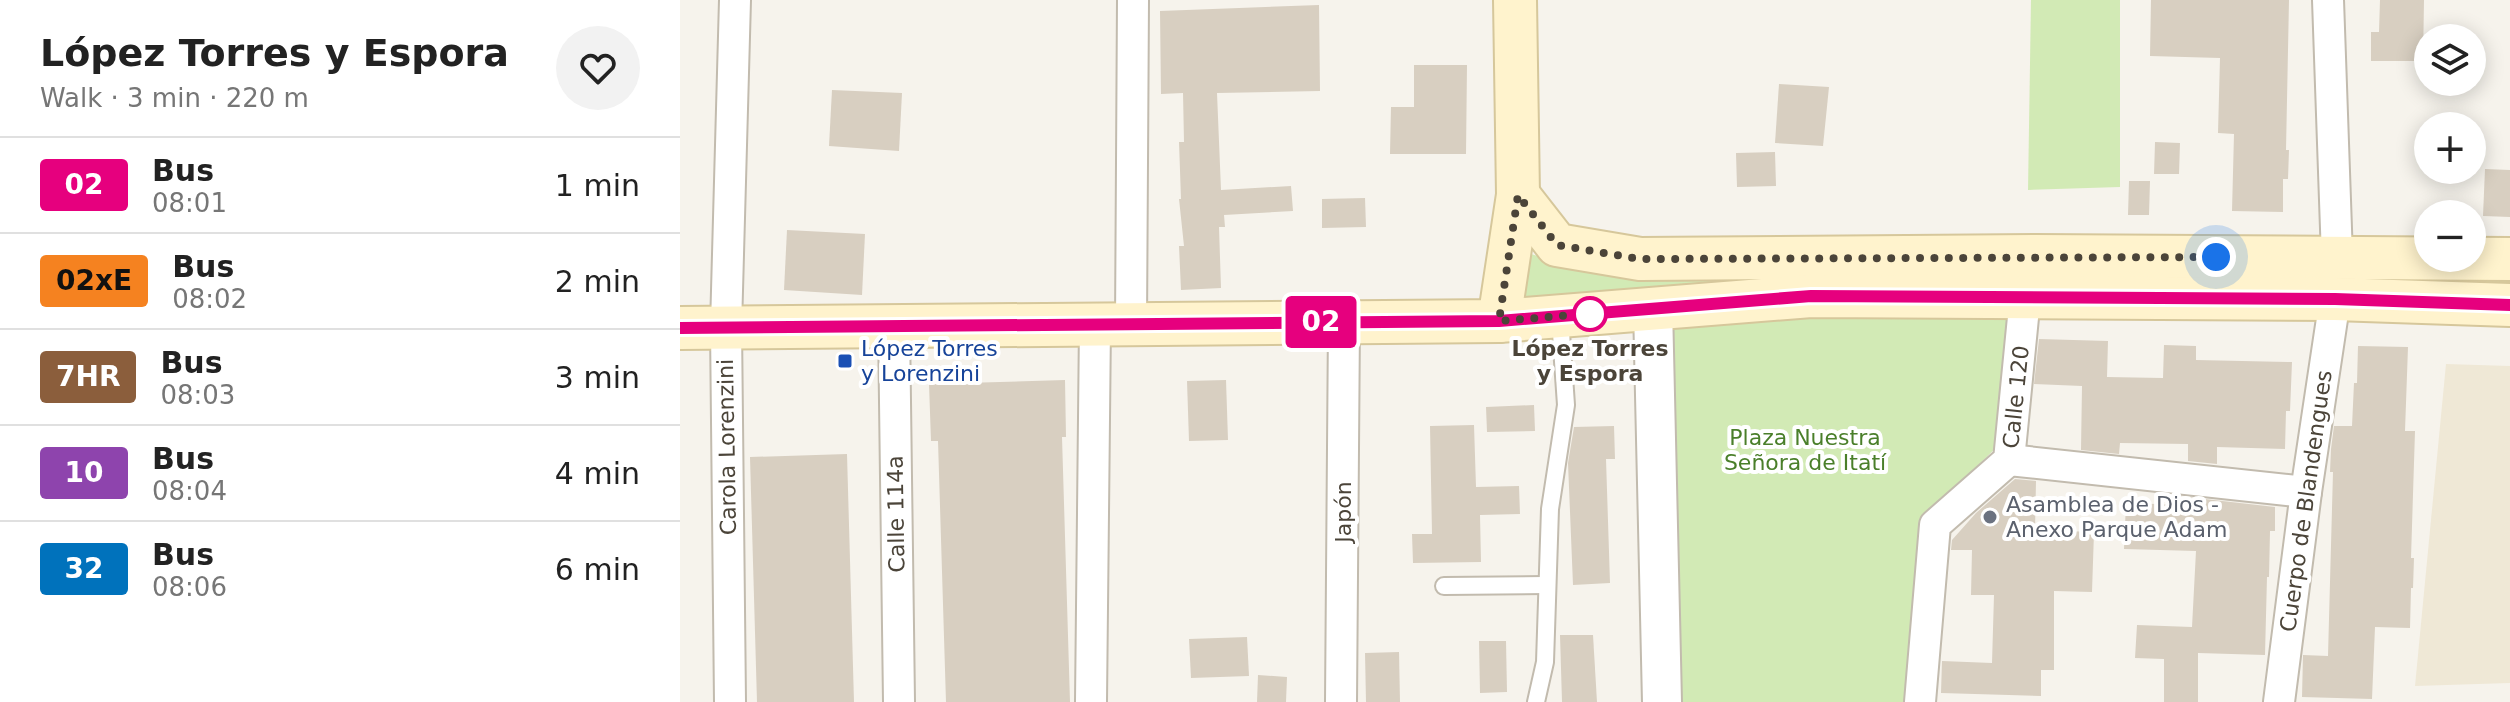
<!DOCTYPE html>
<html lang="en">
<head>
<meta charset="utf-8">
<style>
	:root { --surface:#fff; --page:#f2f2f2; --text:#222; --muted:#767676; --line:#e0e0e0 }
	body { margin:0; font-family:"DejaVu Sans",sans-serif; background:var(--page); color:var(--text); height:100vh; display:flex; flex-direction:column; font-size:30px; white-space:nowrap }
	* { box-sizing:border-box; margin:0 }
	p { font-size:26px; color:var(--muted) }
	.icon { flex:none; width:44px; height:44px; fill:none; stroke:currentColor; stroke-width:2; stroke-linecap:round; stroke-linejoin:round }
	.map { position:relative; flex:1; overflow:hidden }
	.sheet { display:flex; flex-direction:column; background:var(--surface); width:680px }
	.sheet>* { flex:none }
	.badge { padding:0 16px; border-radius:6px; font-size:28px; line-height:52px }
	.tools { position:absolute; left:1734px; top:24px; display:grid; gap:16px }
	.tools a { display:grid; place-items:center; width:72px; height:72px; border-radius:50%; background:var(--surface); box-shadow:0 4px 20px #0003; font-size:40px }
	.you { position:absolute; width:40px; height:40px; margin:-20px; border:6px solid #fff; border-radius:50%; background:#1a73e8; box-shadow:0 0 0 12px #1a73e833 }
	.map>.badge { position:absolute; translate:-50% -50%; box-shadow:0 0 0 4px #fff }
	.round { display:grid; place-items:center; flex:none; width:84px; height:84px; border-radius:42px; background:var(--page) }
	.overview { display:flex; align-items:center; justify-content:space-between; height:136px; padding:0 40px }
	h1 { font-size:38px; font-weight:700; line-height:60px }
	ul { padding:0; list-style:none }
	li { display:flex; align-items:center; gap:24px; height:96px; padding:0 40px; border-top:2px solid var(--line) }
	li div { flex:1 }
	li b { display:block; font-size:30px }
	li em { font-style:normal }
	li .badge { min-width:88px; font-weight:700; text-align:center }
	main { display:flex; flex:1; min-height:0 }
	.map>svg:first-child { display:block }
	.education { fill:#efe8d6 }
	.green { fill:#d2eab5 }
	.building { fill:#d8cfc1 }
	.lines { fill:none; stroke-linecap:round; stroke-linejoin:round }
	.service-casing { stroke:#c2bbae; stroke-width:20 }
	.minor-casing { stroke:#c2bbae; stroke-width:34 }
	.tertiary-casing { stroke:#c2bbae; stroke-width:42 }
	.secondary-casing { stroke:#d6c79b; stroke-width:46 }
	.service { stroke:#fff; stroke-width:16 }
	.minor { stroke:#fff; stroke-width:30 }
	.tertiary { stroke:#fff; stroke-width:38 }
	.secondary { stroke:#fff3cd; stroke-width:42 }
	.line-casing { stroke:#fff; stroke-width:18 }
	.line { stroke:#e6007e; stroke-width:12 }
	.walk { stroke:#4b4439; stroke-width:8; stroke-dasharray:0 14.4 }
	.stop-dot { fill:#fff; stroke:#e6007e; stroke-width:4 }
	.transit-dot { fill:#1a4fb4; stroke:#fff; stroke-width:3 }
	.worship-dot { fill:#6b7280; stroke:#fff; stroke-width:3 }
	.labels { text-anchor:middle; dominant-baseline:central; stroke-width:8; stroke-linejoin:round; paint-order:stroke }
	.transit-label { font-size:22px; fill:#164399; stroke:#fff; text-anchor:start }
	.stop-label { font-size:22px; font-weight:bold; fill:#4b4439; stroke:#fff }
	.street-label { font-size:22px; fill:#4b4439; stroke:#fff }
	.park-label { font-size:22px; fill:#4a7f2a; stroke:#fff }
	.worship-label { font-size:22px; fill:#5b616d; stroke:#fff; text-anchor:start }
</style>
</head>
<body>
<main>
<section class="sheet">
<div class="overview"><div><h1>López Torres y Espora</h1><p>Walk · 3 min · 220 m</p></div><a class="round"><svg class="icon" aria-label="heart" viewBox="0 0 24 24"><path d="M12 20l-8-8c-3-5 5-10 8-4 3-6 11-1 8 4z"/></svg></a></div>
<ul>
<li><span class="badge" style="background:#e6007e;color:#fff">02</span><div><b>Bus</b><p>08:01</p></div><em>1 min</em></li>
<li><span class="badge" style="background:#f58220;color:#111">02xE</span><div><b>Bus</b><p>08:02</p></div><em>2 min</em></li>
<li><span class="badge" style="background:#8b5e3c;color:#fff">7HR</span><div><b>Bus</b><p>08:03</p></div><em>3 min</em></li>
<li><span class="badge" style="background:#8e44ad;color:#fff">10</span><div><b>Bus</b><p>08:04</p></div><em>4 min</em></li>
<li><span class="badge" style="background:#0072bc;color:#fff">32</span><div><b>Bus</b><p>08:06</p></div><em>6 min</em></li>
</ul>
</section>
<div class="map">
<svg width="1830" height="702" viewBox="0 0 1830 702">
	<rect width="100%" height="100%" fill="#f6f3ec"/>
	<!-- education -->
	<path class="education" d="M1766 364 1830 366V683L1735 686Z"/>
	<!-- green -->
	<g class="green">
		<path d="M1351 0H1440V187L1348 190Z"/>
		<path d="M839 250 897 269 1830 271V285L1135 279 1029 282 982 287 829 313Z"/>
		<path d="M1332 302 1325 439 1245 517 1230 702H993L985 319Z"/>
	</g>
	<!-- building -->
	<g class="building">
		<path d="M1471 0H1609L1606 150H1609L1608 179H1603V212L1552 211 1554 134 1538 133 1540 58 1470 56Z"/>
		<path d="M1700 0H1744L1743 61H1691V32H1699Z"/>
		<path d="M639 5 640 91 537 93 541 190 611 186 613 211 544 215 545 227H539L541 288 501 290 499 246H504L499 199H501L499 142H504L503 93 481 94 480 11Z"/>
		<path d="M734 65H787L786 154H710L711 107H734Z"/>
		<path d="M1099 84 1149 87 1143 146 1095 143Z"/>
		<path d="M152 90 222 93 219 151 149 146Z"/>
		<path d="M1475 142 1500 143 1499 174H1474Z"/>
		<path d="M1095 152 1096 186 1057 187 1056 153Z"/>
		<path d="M1805 169 1830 170V217L1803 216Z"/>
		<path d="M1449 181H1470L1469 215H1448Z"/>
		<path d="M685 198 686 227 642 228V199Z"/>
		<path d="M107 230 185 234 182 295 104 290Z"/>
		<path d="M1359 339 1428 341 1427 377 1483 378 1484 345 1516 346V360L1612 362 1610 411H1606L1605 449 1537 447V464L1508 461V444L1440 443 1439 454 1401 450 1402 386 1354 384Z"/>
		<path d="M1678 346 1728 347 1725 431H1735L1731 558H1734L1733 588H1731L1730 628 1695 627 1692 699 1622 697 1623 655 1648 656 1653 472H1650L1651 449 1654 426H1672L1674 383H1677Z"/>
		<path d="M385 380 386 437H382L390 702H266L258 441H251L249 384Z"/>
		<path d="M546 380 548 440 509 441 507 381Z"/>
		<path d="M854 405 855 431 807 432 806 407Z"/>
		<path d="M794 425 796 487 839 486 840 514 800 515 801 562 733 563 732 534H752L750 426Z"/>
		<path d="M934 426 935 459H926L930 583 893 585 888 463 894 427Z"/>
		<path d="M167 454 174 702H77L70 457Z"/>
		<path d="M1335 479 1356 481 1355 530 1414 532 1412 592 1374 591V670H1361V696L1261 693 1262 661 1312 663 1314 595H1291L1292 550H1271L1272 540 1296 513Z"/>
		<path d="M1507 497 1595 507V531H1590L1589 577H1587L1585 655 1518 653V702H1484V659L1455 658 1457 625 1512 627 1516 551 1444 549 1446 503 1507 505Z"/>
		<path d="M880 635H913L917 702H882Z"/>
		<path d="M567 637 569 676 511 678 509 639Z"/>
		<path d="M799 641H826L827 692 800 693Z"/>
		<path d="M719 652 720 702H686L685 653Z"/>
		<path d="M578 675 607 677 606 702H577Z"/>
	</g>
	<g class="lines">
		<defs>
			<g id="service">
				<path d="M764 586 866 585"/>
				<path d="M856 702 865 662 870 509 886 405 880 318"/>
			</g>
			<g id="minor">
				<path d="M1648 0 1657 257"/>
				<path d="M451 324 453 0"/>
				<path d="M214 326 219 702"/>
				<path d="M1329 460 1626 492"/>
				<path d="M50 702 46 327 55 0"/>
				<path d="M411 702 415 324"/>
				<path d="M661 702 664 322"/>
				<path d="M1240 702 1255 525 1329 460 1345 297"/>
				<path d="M1599 702 1626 492 1655 299"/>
			</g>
			<path id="tertiary" d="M973 307 982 702"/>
			<g id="secondary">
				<path d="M838 195 877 245 960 259 1356 256 1830 259"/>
				<path d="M819 321 838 195 835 0"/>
				<path d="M0 328 819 321 1131 296 1655 299 1830 305"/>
			</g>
		</defs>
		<!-- service casing -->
		<use href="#service" class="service-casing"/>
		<!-- minor casing -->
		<use href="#minor" class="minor-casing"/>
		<!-- tertiary casing -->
		<use href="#tertiary" class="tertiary-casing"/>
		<!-- secondary casing -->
		<use href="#secondary" class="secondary-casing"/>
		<!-- service -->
		<use href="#service" class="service"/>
		<!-- minor -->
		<use href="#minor" class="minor"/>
		<!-- tertiary -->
		<use href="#tertiary" class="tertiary"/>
		<!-- secondary -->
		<use href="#secondary" class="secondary"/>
	</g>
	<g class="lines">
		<defs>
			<path id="line" d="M0 328 819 321 1131 296 1655 299 1830 305"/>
		</defs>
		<!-- line casing -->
		<use href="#line" class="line-casing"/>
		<!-- line -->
		<use href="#line" class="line"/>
		<!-- walk -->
		<path class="walk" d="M910 314 918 313 819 321 838 195 877 245 960 259 1536 257"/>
	</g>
	<!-- markers -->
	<circle class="stop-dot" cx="910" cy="314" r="16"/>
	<rect class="transit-dot" x="157" y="353" width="16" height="16" rx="4"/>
	<circle class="worship-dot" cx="1310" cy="517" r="8"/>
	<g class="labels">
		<!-- transit labels -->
		<g class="transit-label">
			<text x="181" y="348">López Torres<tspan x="181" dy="25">y Lorenzini</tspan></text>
		</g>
		<!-- stop labels -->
		<g class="stop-label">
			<text x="910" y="348">López Torres<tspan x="910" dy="25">y Espora</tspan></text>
		</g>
		<!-- street labels -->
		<g class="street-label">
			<text transform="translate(1336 397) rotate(-84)">Calle 120</text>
			<text transform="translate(47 447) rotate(-91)">Carola Lorenzini</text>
			<text transform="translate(1626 501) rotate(-82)">Cuerpo de Blandengues</text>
			<text transform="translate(663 512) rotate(-90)">Japón</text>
			<text transform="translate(216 514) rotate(-91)">Calle 114a</text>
		</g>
		<!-- park labels -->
		<g class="park-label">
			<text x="1125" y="437">Plaza Nuestra<tspan x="1125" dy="25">Señora de Itatí</tspan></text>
		</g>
		<!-- worship labels -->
		<g class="worship-label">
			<text x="1326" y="504">Asamblea de Dios -<tspan x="1326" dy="25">Anexo Parque Adam</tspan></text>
		</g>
	</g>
</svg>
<div class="tools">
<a><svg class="icon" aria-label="layers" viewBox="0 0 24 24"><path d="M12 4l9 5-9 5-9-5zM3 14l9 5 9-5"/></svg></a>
<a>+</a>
<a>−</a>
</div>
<div class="you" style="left:1536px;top:257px"></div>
<b class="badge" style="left:641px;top:322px;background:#e6007e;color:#fff">02</b>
</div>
</main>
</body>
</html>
